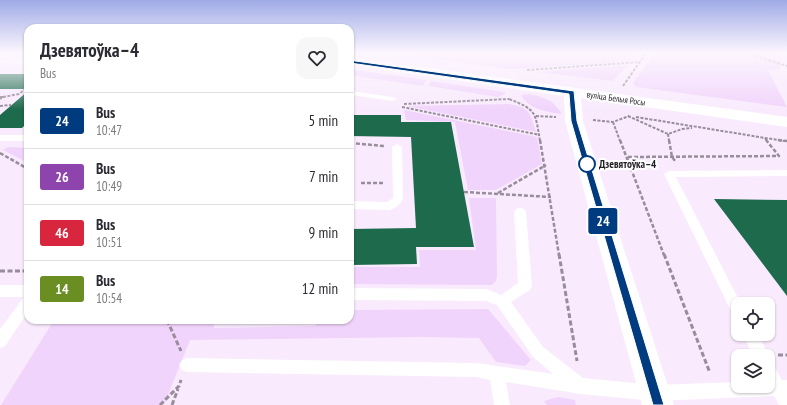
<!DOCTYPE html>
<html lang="en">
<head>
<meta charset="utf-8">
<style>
	:root { --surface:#fff; --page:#f7f7f7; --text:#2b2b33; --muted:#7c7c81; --line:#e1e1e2 }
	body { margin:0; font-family:"PT Sans Narrow",sans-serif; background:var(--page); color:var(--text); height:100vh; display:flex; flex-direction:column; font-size:15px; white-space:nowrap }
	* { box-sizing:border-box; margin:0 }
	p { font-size:13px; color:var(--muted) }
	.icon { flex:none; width:22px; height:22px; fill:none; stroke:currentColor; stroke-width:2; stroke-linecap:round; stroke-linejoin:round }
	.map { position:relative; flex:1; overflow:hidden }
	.panel { position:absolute; left:24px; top:24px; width:330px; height:300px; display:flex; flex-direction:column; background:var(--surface); border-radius:12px; box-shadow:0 1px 3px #0004 }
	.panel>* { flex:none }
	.badge { padding:0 8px; border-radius:3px; font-size:14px; line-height:26px }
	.buttons { position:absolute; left:731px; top:297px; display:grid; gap:8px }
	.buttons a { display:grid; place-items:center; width:44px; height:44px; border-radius:8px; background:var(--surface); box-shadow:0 1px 3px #0004; font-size:20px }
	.map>.badge { position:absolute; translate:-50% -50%; box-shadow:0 0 0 2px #fff }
	.round { display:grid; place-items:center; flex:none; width:42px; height:42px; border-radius:12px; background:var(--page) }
	.overview { display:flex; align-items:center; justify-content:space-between; height:68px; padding:0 16px }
	h1 { font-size:19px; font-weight:800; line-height:30px }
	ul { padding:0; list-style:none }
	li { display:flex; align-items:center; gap:12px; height:56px; padding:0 16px; border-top:1px solid var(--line) }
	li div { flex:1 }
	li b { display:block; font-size:15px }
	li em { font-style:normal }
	li .badge { min-width:44px; font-weight:700; text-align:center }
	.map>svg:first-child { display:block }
	.green { fill:#f1d4fb }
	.building { fill:#1d6a4c }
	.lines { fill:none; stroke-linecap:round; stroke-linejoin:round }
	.path-far2 { stroke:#988d9b; stroke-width:2; stroke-dasharray:3 1.5; stroke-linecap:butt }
	.path-far1 { stroke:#988d9b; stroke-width:2.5; stroke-dasharray:4 2; stroke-linecap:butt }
	.path { stroke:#988d9b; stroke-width:3; stroke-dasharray:5 2.5; stroke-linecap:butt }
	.lane { fill:#fff; fill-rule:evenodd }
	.secondary { fill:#fff; fill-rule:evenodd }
	.line { fill:#003b80; stroke:#fff }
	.stop-dot { fill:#fff; stroke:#003b80; stroke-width:2 }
	.labels { text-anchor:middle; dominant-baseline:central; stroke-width:4; stroke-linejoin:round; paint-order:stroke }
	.far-street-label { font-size:9px; fill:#231d25; stroke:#fff }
	.stop-label { font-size:11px; font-weight:bold; fill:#231d25; stroke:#fff; text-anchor:start }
</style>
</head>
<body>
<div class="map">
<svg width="787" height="405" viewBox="0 0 787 405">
	<rect width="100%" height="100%" fill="#f9ebfd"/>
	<!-- green -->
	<g class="green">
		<path d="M392 53H637L631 61 510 69Z"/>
		<path d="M655 53H782L780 69 768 70 787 107 636 87 633 83Z"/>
		<path d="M628 65 613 81 537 72Z"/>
		<path d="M350 69 426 80 423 86 350 75Z"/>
		<path d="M431 81 505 92V94L498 97 428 86Z"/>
		<path d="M528 94C545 97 553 100 562 114 547 112 528 109 521 95Z"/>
		<path d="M508 104C529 106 531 114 536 132L407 106Z"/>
		<path d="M404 110 537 137 542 164 496 190H468L455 122 406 120Z"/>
		<path d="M8 147 28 148V163L3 150Z"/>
		<path d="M469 198H496L497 276 496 281 492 285 350 284V267H420L419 250H476Z"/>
		<path d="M488 309 531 360 525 366 496 362 479 338 422 337 190 340 164 405H1L54 320H214V328L316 326 317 320H350V310Z"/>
		<path d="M558 397 575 400 576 405H547L544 401Z"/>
	</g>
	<!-- building -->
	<g class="building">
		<rect x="0" y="74" width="28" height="15"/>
		<path d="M28 91V122L22 128H0V115Z"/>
		<path d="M350 115H401V122H451L474 247H416L417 264 350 265V229L416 228 411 137 350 136Z"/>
		<path d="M714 199 787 200V296Z"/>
	</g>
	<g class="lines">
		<!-- path-far2 -->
		<g class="path-far2">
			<path d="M747 53 787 66"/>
			<path d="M527 70 640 62"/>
			<path d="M623 86 646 53"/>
			<path d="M0 97H3L0 99"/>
			<path d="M3 97 19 94 25 89H28"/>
			<path d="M509 99C537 110 535 112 540 141"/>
			<path d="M404 104 509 99"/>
			<path d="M0 106 11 105"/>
			<path d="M402 107 540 135"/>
			<path d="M536 116 556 117"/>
			<path d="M628 116 668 134 682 129 692 128"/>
			<path d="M636 117 784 141"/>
			<path d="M593 120 613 122 629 116"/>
			<path d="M613 122 620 141"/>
			<path d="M668 134 669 141"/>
			<path d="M765 138 767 141"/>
		</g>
		<!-- path-far1 -->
		<g class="path-far1">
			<path d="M540 140 559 255"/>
			<path d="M620 140 664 255"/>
			<path d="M669 140 672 157 676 162"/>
			<path d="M778 140 787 141"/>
			<path d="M350 143 384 146"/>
			<path d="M0 153 28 169"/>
			<path d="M628 157 779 156 766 140"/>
			<path d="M361 183H383"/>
			<path d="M464 192 551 197"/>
			<path d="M498 193 546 165"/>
		</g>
		<!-- path -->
		<g class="path">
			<path d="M559 254 577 361"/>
			<path d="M664 254 710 373"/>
			<path d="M0 271H28"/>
			<path d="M167 320 181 351"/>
			<path d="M778 355H787"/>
			<path d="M160 405 179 386 181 380"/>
			<path d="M172 405 178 389"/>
		</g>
		<!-- lane -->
		<g class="lane">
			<path d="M0 59 28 60V64L0 63Z"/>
			<path d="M350 91 393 97 397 99 393 101 350 95Z"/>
			<rect x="0" y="135" width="28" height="6"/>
			<path d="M397 144 402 147 403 199C401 204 395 208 390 210L350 209V201L387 202 393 198 392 147Z"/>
			<path d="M787 170V176L676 177 741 304H738V317L733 315 664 174 669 171Z"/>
			<path d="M520 208 524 209 526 212 532 286 530 290 511 302 543 347 583 378 655 385 738 382V386H768V363L773 365 782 380H787V405H779L774 396 655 401 580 394 506 382 510 405H494L490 380 476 377 187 372 182 370 179 365 182 360 187 358 476 363 553 374 533 357 497 305 486 301 350 300V288L487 289 501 295 518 283 514 212 516 209Z"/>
			<path d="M0 285H28V312L5 346 0 348V329L24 297H0Z"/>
			<path d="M743 334H758L769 356 768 357 753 356Z"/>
		</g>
		<!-- secondary -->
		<path class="secondary" d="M350 57 787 117V127L581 98 583 121 674 405H642L565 121 564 96 350 65Z"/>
	</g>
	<!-- sky -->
	<linearGradient id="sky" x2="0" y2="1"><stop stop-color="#9fabe6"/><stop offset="0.48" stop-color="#fcf6fe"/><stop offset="1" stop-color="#fcf6fe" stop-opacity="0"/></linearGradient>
	<rect width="787" height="110" fill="url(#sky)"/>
	<!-- line -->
	<path class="line" d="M348 60 574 91 577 121 664 405H653L571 121 569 94 350 63 348 62Z"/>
	<!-- markers -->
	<circle class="stop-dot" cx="587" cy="164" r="8"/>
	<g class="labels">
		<!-- far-street labels -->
		<g class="far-street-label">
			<text transform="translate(616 98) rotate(8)">вуліца Белыя Росы</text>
		</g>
		<!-- stop labels -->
		<g class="stop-label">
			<text x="599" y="164">Дзевятоўка–4</text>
		</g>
	</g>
</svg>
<div class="buttons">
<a><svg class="icon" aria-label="locate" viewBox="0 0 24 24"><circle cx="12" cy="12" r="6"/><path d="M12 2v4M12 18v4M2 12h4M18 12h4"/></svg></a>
<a><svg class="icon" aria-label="layers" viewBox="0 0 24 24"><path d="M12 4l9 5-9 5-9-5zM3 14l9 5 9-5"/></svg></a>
</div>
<b class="badge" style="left:603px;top:221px;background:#003b80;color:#fff">24</b>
<section class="panel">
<div class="overview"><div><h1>Дзевятоўка–4</h1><p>Bus</p></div><a class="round"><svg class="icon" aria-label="heart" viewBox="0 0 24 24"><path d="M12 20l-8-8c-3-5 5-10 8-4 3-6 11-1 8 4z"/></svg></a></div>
<ul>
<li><span class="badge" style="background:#003b80;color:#fff">24</span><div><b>Bus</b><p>10:47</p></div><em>5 min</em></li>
<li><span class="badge" style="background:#8e44ad;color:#fff">26</span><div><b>Bus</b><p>10:49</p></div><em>7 min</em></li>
<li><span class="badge" style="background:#d7263d;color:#fff">46</span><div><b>Bus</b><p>10:51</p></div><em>9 min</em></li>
<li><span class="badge" style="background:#6b8e23;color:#fff">14</span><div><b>Bus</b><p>10:54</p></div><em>12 min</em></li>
</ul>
</section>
</div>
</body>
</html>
